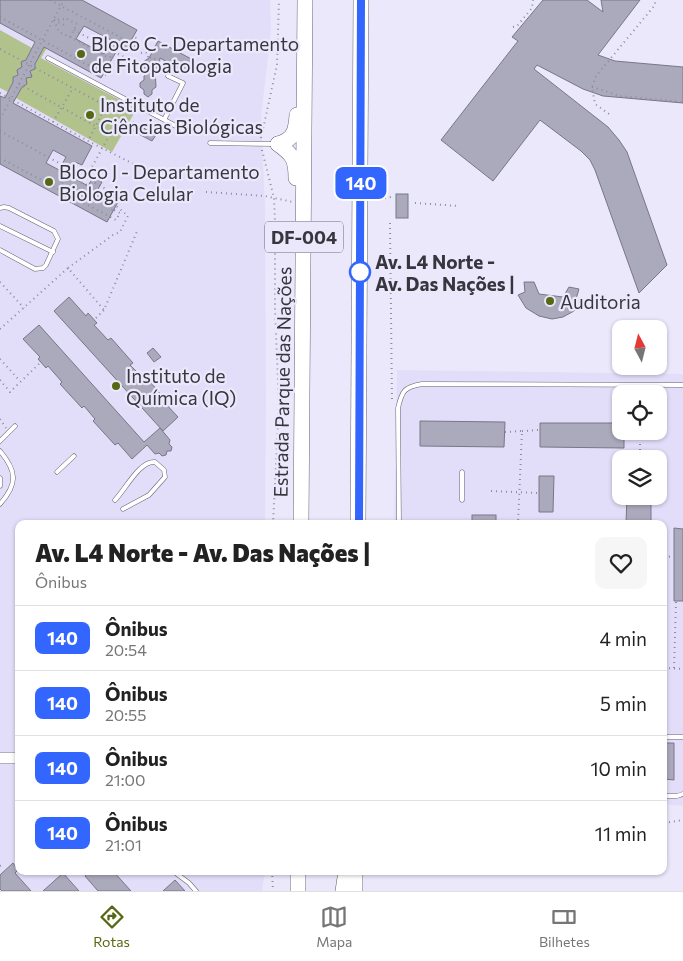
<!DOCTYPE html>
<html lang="pt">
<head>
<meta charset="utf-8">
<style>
	:root { --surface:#fff; --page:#f6f6f6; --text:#222; --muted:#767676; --line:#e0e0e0; --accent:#566812 }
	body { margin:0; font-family:Commissioner,sans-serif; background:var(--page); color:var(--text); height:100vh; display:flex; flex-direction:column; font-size:19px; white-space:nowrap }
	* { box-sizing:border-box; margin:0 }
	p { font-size:16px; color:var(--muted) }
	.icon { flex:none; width:28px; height:28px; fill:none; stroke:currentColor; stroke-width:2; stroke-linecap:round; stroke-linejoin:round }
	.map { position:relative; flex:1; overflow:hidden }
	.panel { position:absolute; left:15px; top:520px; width:652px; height:355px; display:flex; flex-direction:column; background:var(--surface); border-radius:10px; box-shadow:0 1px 4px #0004 }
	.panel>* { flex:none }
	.badge { padding:0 10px; border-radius:8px; font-size:18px; line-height:32px }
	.needle { width:32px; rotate:353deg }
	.fabs { position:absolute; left:612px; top:320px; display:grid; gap:10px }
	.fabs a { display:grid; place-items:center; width:55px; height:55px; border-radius:10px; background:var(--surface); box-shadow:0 1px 4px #0004; font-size:25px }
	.map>.badge { position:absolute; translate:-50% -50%; box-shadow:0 0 0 2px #fff }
	.round { display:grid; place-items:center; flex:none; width:52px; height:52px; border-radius:10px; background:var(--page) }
	.overview { display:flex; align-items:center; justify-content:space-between; height:85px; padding:0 20px }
	h1 { font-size:24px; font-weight:800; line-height:38px }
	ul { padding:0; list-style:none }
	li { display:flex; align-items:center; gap:15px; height:65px; padding:0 20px; border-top:1px solid var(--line) }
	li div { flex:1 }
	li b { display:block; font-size:19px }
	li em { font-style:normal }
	li .badge { min-width:55px; font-weight:700; text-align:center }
	.dock { display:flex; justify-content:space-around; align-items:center; height:70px; border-top:1px solid var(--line); background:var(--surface); font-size:14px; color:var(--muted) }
	.dock a { display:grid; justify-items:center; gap:2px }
	.dock .current { color:var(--accent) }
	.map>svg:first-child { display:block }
	.built { fill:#e2defa; fill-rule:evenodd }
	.green { fill:#b2c28c }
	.building { fill:#aba9bc; stroke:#797688; fill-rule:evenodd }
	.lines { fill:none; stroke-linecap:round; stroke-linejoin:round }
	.lane-casing { stroke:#656374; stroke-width:5 }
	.secondary-casing { stroke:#656374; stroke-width:12 }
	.highway-casing { stroke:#656374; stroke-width:16 }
	.path { stroke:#8e8c9a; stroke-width:2; stroke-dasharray:1 4; stroke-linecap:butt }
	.lane { stroke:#fff; stroke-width:4 }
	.secondary { stroke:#fff; stroke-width:11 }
	.highway { stroke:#fff; stroke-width:15 }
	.line-casing { stroke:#fff; stroke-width:11 }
	.line { stroke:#36f; stroke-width:8 }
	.poi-dot { fill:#566812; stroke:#ebe8fc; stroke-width:2 }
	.stop-dot { fill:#fff; stroke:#36f; stroke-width:2.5 }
	.labels { text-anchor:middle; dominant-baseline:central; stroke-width:4.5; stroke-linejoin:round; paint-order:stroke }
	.shield { fill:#ebe8fc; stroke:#6d6b77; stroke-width:1 }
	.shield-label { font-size:18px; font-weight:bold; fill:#37363e }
	.poi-label { font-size:19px; fill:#37363e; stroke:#ebe8fc; text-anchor:start }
	.stop-label { font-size:19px; font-weight:bold; fill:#37363e; stroke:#ebe8fc; text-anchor:start }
	.street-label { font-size:19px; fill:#37363e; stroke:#ebe8fc }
</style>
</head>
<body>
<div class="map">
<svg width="683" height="891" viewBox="0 0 683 891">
	<rect width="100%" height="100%" fill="#ebe8fc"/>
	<!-- built -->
	<g class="built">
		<path d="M0 0H270L271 31 261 117 265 205 266 400 265 524H19V871H265L262 891H0Z"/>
		<path d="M397 370 683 374V806L664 804V524H394ZM621 394H659V431H621ZM621 459H659V496H621Z"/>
	</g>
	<!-- green -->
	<g class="green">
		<path d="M0 30 32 48 26 60 21 62 22 67 17 70V75L13 77V82L8 92 0 88Z"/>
		<path d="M46 44 48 46 41 58 133 107V115L112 152 16 98 22 87 27 84 26 78 32 77 30 71 35 69V64Z"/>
	</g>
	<!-- building -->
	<g class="building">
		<path d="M0 0H82L137 30 126 49 120 45 101 78 44 47 35 64V69L30 71 32 77 26 78 27 84 22 87 13 103 92 146 82 165 75 162 68 175 88 186 93 177 102 182 97 191 110 198 115 189 123 193 107 222 0 164V96L5 98 13 82V77L18 75 17 70 22 67 21 62 26 60 35 42 0 23ZM84 26 111 40 104 54 76 39ZM53 150 66 157 59 170 46 163Z"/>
		<path d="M543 0H587L603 12 601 0H640L598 55 615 61 683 67V103L603 96 583 89 537 65 534 69 608 127 619 140 627 152 667 265 639 293 595 170 590 160 581 151 540 120 493 181 441 140 514 46 518 41 512 37Z"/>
		<path d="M158 41 195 61 188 73 160 58 159 66 155 69 156 87 152 90V94L148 97 144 94V90L140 87V83L144 80V76L150 71 143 67V62L149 58Z"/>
		<path d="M133 122 156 135 152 141 129 129Z"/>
		<rect x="396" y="194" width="12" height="24"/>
		<path d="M524 282H534L539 294 563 297 569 287 579 289 576 299 582 303 574 311 563 317 552 319 539 316 526 308 518 295 525 292Z"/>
		<path d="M69 297 86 316 88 313 97 323 94 325 108 340 111 338 133 363 130 365 142 377 144 375 166 400 164 402 178 417 163 431 54 311Z"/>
		<path d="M39 325 144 442 160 428 170 440 169 444 172 447 171 451H167L166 455 162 456 159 453 155 454 147 445 132 459 118 443 115 445 93 421 95 419 84 406 82 408 60 384 62 382 48 366 46 368 38 359 40 357 23 339Z"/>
		<path d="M153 348 161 357 154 362 147 353Z"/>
		<path d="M420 421 505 422 504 447 420 446Z"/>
		<path d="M540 423H621V431H624V448L540 447Z"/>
		<path d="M539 476H554L553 512H539Z"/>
		<path d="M627 496H651V524H626Z"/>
		<rect x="472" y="515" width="24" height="9"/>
		<path d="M674 528 683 529V601H674Z"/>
		<path d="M664 743H674V780L664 779Z"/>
		<path d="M13 863 18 870 15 873 31 891H2L0 889V875Z"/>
		<path d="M89 871H113L131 891H98L85 876Z"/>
		<path d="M63 873 79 891H43Z"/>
		<path d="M175 880 185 891H163Z"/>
	</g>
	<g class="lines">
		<defs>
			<g id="lane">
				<path d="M48 58 189 133"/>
				<path d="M165 118 183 83 168 76"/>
				<path d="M210 143 276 144"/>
				<path d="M0 208 4 207 9 208 54 231 58 239 46 265 43 268 35 269 0 250"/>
				<path d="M0 226 53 252"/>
				<path d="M0 441 15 426"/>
				<path d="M0 451C17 471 18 484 0 504"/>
				<path d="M57 472 74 456"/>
				<path d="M462 472V500"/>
				<path d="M0 478V486"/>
				<path d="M115 500C125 490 140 460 155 462L164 470 165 477 149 495 123 509"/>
				<path d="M399 524 398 408C402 391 404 387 422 384L683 385"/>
				<path d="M412 524H446"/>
				<path d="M664 737H683"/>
				<path d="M664 796H677L683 794"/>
				<path d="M173 871 189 883 196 891"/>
			</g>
			<path id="secondary" d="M0 758H19"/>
			<g id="highway">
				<path d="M278 144C293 155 296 159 296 178"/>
				<path d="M278 144C294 140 296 130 297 115"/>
				<path d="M301 524 305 0"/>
				<path d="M358 524 361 0"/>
				<path d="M298 871V891"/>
				<path d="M343 891 346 871"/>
				<path d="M355 891V871"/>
			</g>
		</defs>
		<!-- lane casing -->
		<use href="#lane" class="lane-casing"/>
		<!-- secondary casing -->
		<use href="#secondary" class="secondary-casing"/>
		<!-- highway casing -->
		<use href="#highway" class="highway-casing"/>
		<!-- path -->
		<g class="path">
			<path d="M50 0 131 43 134 37 138 39 135 46 143 50"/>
			<path d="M0 17 108 76 111 70 108 69 107 72 103 70 113 52"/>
			<path d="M67 19 77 24 70 37 59 32 54 20Z"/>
			<path d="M54 20 64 25"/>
			<path d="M513 27 517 26 532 8 533 0"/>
			<path d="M74 30 135 63"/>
			<path d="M70 37 109 58"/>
			<path d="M0 49 106 106 88 141"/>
			<path d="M141 53 145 52 148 54V59L152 57 164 65"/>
			<path d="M19 84 110 134 86 178 70 169"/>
			<path d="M592 87 620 96 683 102"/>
			<path d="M0 93 88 141 163 179"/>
			<path d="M609 114 595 104 592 87 596 76 655 5V0"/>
			<path d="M0 119 64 0"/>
			<path d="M53 122 73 88"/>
			<path d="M0 131 70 169 59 189"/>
			<path d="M261 138 277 65 279 0"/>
			<path d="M262 150 274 198 275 222V309L279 405 273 524"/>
			<path d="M0 158 116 220 120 213 114 210 112 213"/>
			<path d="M68 175 117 201 111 212 112 213"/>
			<path d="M86 178 117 195"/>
			<path d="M206 192 265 196 293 202"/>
			<path d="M370 200 391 197"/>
			<path d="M415 203 459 206"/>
			<path d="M390 223 392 401"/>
			<path d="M68 268 113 235 120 232 128 216 114 204"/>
			<path d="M0 282 24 308"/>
			<path d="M96 318 104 310"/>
			<path d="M0 329 68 268 104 310 138 229"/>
			<path d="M0 359 20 381"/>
			<path d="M0 380 10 392 42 361"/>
			<path d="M0 419 6 428"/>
			<path d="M522 431 539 430"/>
			<path d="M505 432 522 431 518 524"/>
			<path d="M625 434H640V459"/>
			<path d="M491 491 537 493"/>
			<path d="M664 556 673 557"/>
			<path d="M664 668 683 669"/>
			<path d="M674 668 676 602"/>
			<path d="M664 823 683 820"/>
			<path d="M0 866 3 864"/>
			<path d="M272 871 273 891"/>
		</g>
		<!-- lane -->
		<use href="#lane" class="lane"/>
		<!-- secondary -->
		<use href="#secondary" class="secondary"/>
		<!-- highway -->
		<use href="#highway" class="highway"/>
	</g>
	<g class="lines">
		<defs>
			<path id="line" d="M359 524 361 0"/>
		</defs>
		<!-- line casing -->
		<use href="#line" class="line-casing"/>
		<!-- line -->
		<use href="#line" class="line"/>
	</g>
	<!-- markers -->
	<g class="poi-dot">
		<circle cx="81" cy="54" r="5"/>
		<circle cx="90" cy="115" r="5"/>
		<circle cx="49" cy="182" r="5"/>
		<circle cx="550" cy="301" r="5"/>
		<circle cx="116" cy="386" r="5"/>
	</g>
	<circle class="stop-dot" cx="360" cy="272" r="10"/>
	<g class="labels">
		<!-- shield labels -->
		<rect class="shield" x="265" y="221.5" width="78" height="31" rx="4"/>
		<g class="shield-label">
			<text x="304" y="237">DF-004</text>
		</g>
		<!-- poi labels -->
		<g class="poi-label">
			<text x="91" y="43">Bloco C - Departamento<tspan x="91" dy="22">de Fitopatologia</tspan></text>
			<text x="100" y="104">Instituto de<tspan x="100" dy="22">Ciências Biológicas</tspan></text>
			<text x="59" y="171">Bloco J - Departamento<tspan x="59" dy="22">Biologia Celular</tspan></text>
			<text x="560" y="301">Auditoria</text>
			<text x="126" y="375">Instituto de<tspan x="126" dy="22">Química (IQ)</tspan></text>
		</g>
		<!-- stop labels -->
		<g class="stop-label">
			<text x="375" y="261">Av. L4 Norte -<tspan x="375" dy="22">Av. Das Nações |</tspan></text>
		</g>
		<!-- street labels -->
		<g class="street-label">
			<text transform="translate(282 382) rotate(-89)">Estrada Parque das Nações</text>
		</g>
	</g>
</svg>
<div class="fabs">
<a><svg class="needle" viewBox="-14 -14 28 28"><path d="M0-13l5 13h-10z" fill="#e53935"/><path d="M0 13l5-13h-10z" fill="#767676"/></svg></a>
<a><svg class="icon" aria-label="locate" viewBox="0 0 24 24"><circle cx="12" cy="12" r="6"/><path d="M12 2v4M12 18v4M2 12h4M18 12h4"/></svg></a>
<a><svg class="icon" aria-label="layers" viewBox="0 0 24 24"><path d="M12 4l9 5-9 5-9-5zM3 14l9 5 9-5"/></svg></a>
</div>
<b class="badge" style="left:361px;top:183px;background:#36f;color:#fff">140</b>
<section class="panel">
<div class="overview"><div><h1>Av. L4 Norte - Av. Das Nações |</h1><p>Ônibus</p></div><a class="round"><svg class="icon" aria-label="heart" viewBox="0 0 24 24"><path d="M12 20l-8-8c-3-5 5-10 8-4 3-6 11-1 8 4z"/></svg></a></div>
<ul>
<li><span class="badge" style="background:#36f;color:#fff">140</span><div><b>Ônibus</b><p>20:54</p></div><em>4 min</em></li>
<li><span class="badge" style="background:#36f;color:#fff">140</span><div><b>Ônibus</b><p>20:55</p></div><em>5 min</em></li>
<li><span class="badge" style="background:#36f;color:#fff">140</span><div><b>Ônibus</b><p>21:00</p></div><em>10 min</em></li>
<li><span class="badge" style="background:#36f;color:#fff">140</span><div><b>Ônibus</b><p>21:01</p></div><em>11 min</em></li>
</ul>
</section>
</div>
<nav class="dock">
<a class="current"><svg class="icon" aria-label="directions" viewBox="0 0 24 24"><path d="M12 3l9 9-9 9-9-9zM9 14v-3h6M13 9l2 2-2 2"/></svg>Rotas</a>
<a><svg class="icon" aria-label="map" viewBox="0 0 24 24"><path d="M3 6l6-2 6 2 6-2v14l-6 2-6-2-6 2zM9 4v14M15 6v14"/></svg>Mapa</a>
<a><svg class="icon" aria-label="tickets" viewBox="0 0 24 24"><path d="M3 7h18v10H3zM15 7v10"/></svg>Bilhetes</a>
</nav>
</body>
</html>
